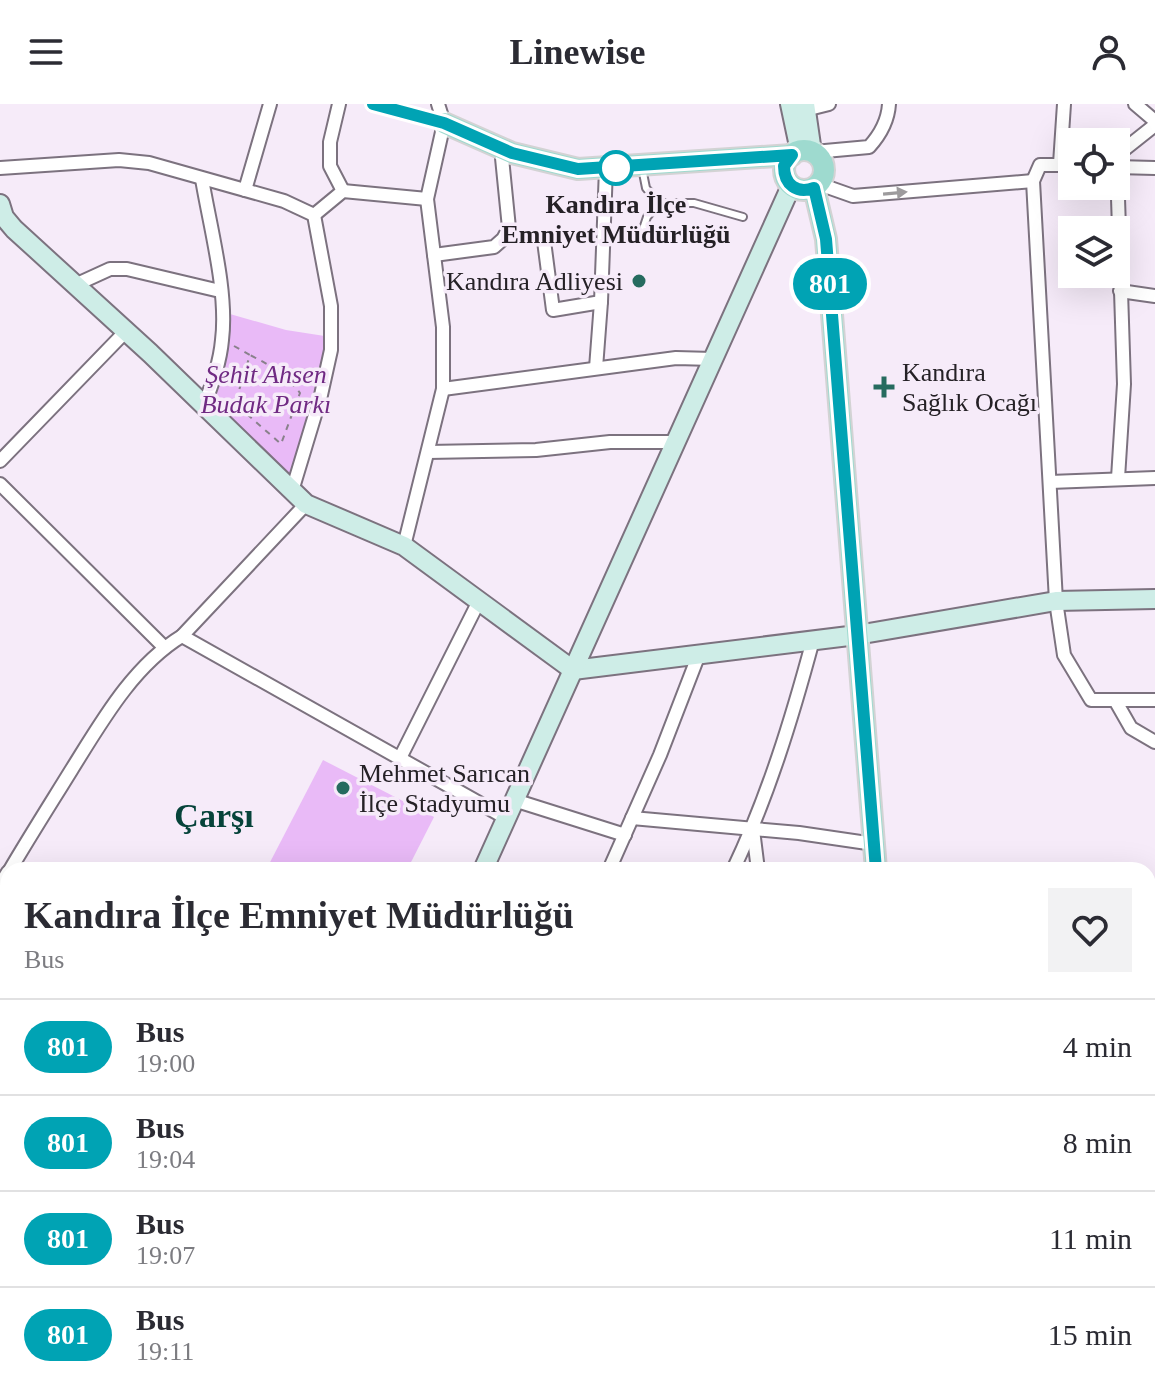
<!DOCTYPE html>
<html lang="en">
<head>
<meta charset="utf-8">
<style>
	:root { --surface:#fff; --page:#f2f2f3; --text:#2b2b33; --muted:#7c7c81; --line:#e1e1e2 }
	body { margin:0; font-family:"Times New Roman",serif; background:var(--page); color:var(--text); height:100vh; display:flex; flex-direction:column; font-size:30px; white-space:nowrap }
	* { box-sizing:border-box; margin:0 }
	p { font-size:26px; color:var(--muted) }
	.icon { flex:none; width:44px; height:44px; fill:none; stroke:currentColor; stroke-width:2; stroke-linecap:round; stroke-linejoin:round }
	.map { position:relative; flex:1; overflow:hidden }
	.panel { position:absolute; left:0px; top:758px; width:1156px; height:538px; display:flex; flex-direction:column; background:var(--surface); border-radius:24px 24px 0 0; box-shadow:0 8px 32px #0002 }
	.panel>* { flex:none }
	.badge { padding:0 16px; border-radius:26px; font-size:28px; line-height:52px }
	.tools { position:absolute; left:1058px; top:24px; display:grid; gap:16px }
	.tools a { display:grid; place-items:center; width:72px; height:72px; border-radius:0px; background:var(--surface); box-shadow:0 8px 32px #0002; font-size:40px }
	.map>.badge { position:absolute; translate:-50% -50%; box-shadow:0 0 0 4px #fff }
	.round { display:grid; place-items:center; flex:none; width:84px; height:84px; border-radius:0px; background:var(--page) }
	.summary { display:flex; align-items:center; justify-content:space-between; height:136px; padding:0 24px }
	h1 { font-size:38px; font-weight:600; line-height:60px }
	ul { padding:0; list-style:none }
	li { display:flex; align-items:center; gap:24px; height:96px; padding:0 24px; border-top:2px solid var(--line) }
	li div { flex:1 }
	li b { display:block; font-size:30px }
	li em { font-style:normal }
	li .badge { min-width:88px; font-weight:700; text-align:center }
	header { display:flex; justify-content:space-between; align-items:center; height:104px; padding:0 24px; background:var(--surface); font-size:36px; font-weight:600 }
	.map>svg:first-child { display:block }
	.green { fill:#e9baf7 }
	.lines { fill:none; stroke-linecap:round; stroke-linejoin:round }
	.lane-casing { stroke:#7c727f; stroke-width:10 }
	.street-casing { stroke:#7c727f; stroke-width:16 }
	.secondary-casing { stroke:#7c727f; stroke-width:22 }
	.primary-casing { stroke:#d3d3d4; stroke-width:24 }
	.highway-casing { stroke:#d3d3d4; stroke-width:28 }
	.path { stroke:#89818b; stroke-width:2; stroke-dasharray:6 6; stroke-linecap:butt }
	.lane { stroke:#fff; stroke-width:6 }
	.street { stroke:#fff; stroke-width:12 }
	.secondary { stroke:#ceede7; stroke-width:18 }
	.primary { stroke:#9edacf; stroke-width:20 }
	.highway { stroke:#5dc2af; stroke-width:24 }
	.oneway { fill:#9d9b9d }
	.line-casing { stroke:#fff; stroke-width:18 }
	.line { stroke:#00a3b4; stroke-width:12 }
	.stop-dot { fill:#fff; stroke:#00a3b4; stroke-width:4 }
	.poi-dot { fill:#266b5f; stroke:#f6ebf9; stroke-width:3 }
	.labels { text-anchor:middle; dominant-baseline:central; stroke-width:7; stroke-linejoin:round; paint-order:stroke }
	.stop-label { font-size:26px; font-weight:bold; fill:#252126; stroke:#f6ebf9 }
	.poi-label { font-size:26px; fill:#252126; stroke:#f6ebf9; text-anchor:start }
	.park-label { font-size:26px; font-style:italic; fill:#702a83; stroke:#f6ebf9 }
	.district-label { font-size:34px; font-weight:bold; fill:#06433a; stroke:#f6ebf9 }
</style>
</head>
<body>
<header><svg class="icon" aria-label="menu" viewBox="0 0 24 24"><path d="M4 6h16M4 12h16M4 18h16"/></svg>Linewise<svg class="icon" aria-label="person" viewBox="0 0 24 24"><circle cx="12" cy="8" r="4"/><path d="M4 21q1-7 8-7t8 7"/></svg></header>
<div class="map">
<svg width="1155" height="1295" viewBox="0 0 1155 1295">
	<rect width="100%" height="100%" fill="#f6ebf9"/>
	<!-- green -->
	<g class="green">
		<path d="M223 208 286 226 331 233 292 387 204 302Z"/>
		<path d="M323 656 434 713 407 766H266Z"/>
	</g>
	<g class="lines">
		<defs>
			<g id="lane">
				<path d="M642 64 646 84 659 99"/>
				<path d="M641 131 647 113 659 99H694L743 113"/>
			</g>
			<g id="street">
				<path d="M339 0 330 38V62L343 87"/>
				<path d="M373 0 444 19"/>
				<path d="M1135 0 1155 17"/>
				<path d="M801 7 829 0"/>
				<path d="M814 48 869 43C880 31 888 17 889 0"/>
				<path d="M1116 52 1155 21"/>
				<path d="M1060 60 1064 0"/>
				<path d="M1072 61H1040L1033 77 1056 497 1064 551 1091 596H1155"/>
				<path d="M1116 63 1155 64"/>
				<path d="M1117 63 1124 280 1118 374"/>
				<path d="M0 64 119 56 149 59 284 97 314 111 331 202V246L321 291 292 387"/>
				<path d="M202 75C210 123 228 188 222 236 220 259 212 280 204 302"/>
				<path d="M819 80 853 92 1033 77"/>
				<path d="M245 86 270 0"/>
				<path d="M314 111 343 87 427 95"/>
				<path d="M544 137 553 206 601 198"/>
				<path d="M434 151 494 143 503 135 509 124 501 44"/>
				<path d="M75 181 110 165H127L220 187"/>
				<path d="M1120 187 1155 192"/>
				<path d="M596 264 601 198 606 64"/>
				<path d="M443 285 676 254 713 255"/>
				<path d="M428 348 536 346 610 338H676"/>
				<path d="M0 357 126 227"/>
				<path d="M1050 378 1155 374"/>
				<path d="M0 380 164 543"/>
				<path d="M404 442 443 285V223L427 95 444 19 438 0"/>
				<path d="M182 532 306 400"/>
				<path d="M1115 596 1131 624 1155 638"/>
				<path d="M400 654 479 497"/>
				<path d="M514 696 625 731"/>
				<path d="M632 714 799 729 874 740"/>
				<path d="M753 726 758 766"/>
				<path d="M10 766C30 732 51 699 72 665 102 617 133 562 182 532L506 714"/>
				<path d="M609 766 660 651 699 550"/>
				<path d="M733 766C768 693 792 614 813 536"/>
				<path d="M0 781 8 768"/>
				<path d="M1148 935 1155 929"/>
				<path d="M8 1029V1076"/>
				<path d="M1148 1193 1155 1175"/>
				<path d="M1148 1278 1155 1293"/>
				<path d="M143 1288 156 1295"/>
				<path d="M691 1288 704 1295"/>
				<path d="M368 1295 372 1288"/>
				<path d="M755 1295 760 1288"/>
				<path d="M829 1295 832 1288"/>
			</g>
			<g id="secondary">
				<path d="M790 0 800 47"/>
				<path d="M805 0 812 48"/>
				<path d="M0 100 4 113 14 125 150 249 306 400 404 442 573 566 857 531 1056 497 1155 495"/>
				<path d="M483 766 791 82"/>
				<path d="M0 973 8 976"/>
			</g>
			<g id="primary">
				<path d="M444 19 512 49 578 65 792 51"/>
				<circle cx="804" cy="66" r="20"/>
				<path d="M814 84 826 135 876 766"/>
				<path d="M1148 1083 1155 1076"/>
				<path d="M1148 1129 1155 1123"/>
				<path d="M926 1288V1295"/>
				<path d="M957 1295 963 1288"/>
				<path d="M987 1295 993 1288"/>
			</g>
			<path id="highway" d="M908 1295 909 1288"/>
		</defs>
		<!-- lane casing -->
		<use href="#lane" class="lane-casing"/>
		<!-- street casing -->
		<use href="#street" class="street-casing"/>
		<!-- secondary casing -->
		<use href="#secondary" class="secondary-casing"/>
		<!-- primary casing -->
		<use href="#primary" class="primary-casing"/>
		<!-- highway casing -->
		<use href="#highway" class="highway-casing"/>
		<!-- path -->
		<path class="path" d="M234 242 250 251 236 296 240 304 281 340 300 289C286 271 270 261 250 251"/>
		<!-- lane -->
		<use href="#lane" class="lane"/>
		<!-- street -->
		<use href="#street" class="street"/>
		<!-- secondary -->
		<use href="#secondary" class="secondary"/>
		<!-- primary -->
		<use href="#primary" class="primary"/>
		<!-- highway -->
		<use href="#highway" class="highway"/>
	</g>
	<!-- one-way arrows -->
	<defs><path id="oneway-solid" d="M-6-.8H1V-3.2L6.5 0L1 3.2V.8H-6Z" transform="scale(2)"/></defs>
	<use class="oneway" href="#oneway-solid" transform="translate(895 89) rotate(-5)"/>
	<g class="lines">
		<defs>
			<path id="line" d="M373 0 444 19 512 49 578 65 792 51 784 62C784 81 797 90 814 84L826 135 876 766"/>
		</defs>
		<!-- line casing -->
		<use href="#line" class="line-casing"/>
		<!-- line -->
		<use href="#line" class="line"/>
	</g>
	<!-- markers -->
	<circle class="stop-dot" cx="616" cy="64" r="16"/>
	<g class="poi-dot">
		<circle cx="639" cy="177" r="8"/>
		<path d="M880 271h8v8h8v8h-8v8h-8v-8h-8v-8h8z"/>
		<circle cx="343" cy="684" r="8"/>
	</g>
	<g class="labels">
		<!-- stop labels -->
		<g class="stop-label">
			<text x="616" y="100">Kandıra İlçe<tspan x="616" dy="30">Emniyet Müdürlüğü</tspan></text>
		</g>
		<!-- poi labels -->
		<g class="poi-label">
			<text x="623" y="177" text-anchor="end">Kandıra Adliyesi</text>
			<text x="902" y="268">Kandıra<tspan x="902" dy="30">Sağlık Ocağı</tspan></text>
			<text x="359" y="669">Mehmet Sarıcan<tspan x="359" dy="30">İlçe Stadyumu</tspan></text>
		</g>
		<!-- park labels -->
		<g class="park-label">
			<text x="266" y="270">Şehit Ahsen<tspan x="266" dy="30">Budak Parkı</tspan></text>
		</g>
		<!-- district labels -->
		<g class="district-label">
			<text x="214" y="711">Çarşı</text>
		</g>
	</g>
</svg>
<div class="tools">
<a><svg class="icon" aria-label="locate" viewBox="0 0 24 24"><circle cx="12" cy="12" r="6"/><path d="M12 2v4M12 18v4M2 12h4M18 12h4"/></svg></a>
<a><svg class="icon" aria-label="layers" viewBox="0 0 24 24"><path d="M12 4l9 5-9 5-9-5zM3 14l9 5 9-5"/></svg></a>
</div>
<b class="badge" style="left:830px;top:180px;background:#00a3b4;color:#fff">801</b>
<section class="panel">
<div class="summary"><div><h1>Kandıra İlçe Emniyet Müdürlüğü</h1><p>Bus</p></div><a class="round"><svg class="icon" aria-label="heart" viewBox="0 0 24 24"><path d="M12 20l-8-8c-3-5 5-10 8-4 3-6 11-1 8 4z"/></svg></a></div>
<ul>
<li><span class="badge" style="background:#00a3b4;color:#fff">801</span><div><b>Bus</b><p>19:00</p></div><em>4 min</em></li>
<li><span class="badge" style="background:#00a3b4;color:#fff">801</span><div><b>Bus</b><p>19:04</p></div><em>8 min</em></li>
<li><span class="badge" style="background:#00a3b4;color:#fff">801</span><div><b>Bus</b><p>19:07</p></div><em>11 min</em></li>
<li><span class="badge" style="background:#00a3b4;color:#fff">801</span><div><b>Bus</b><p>19:11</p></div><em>15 min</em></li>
</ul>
</section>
</div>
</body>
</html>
